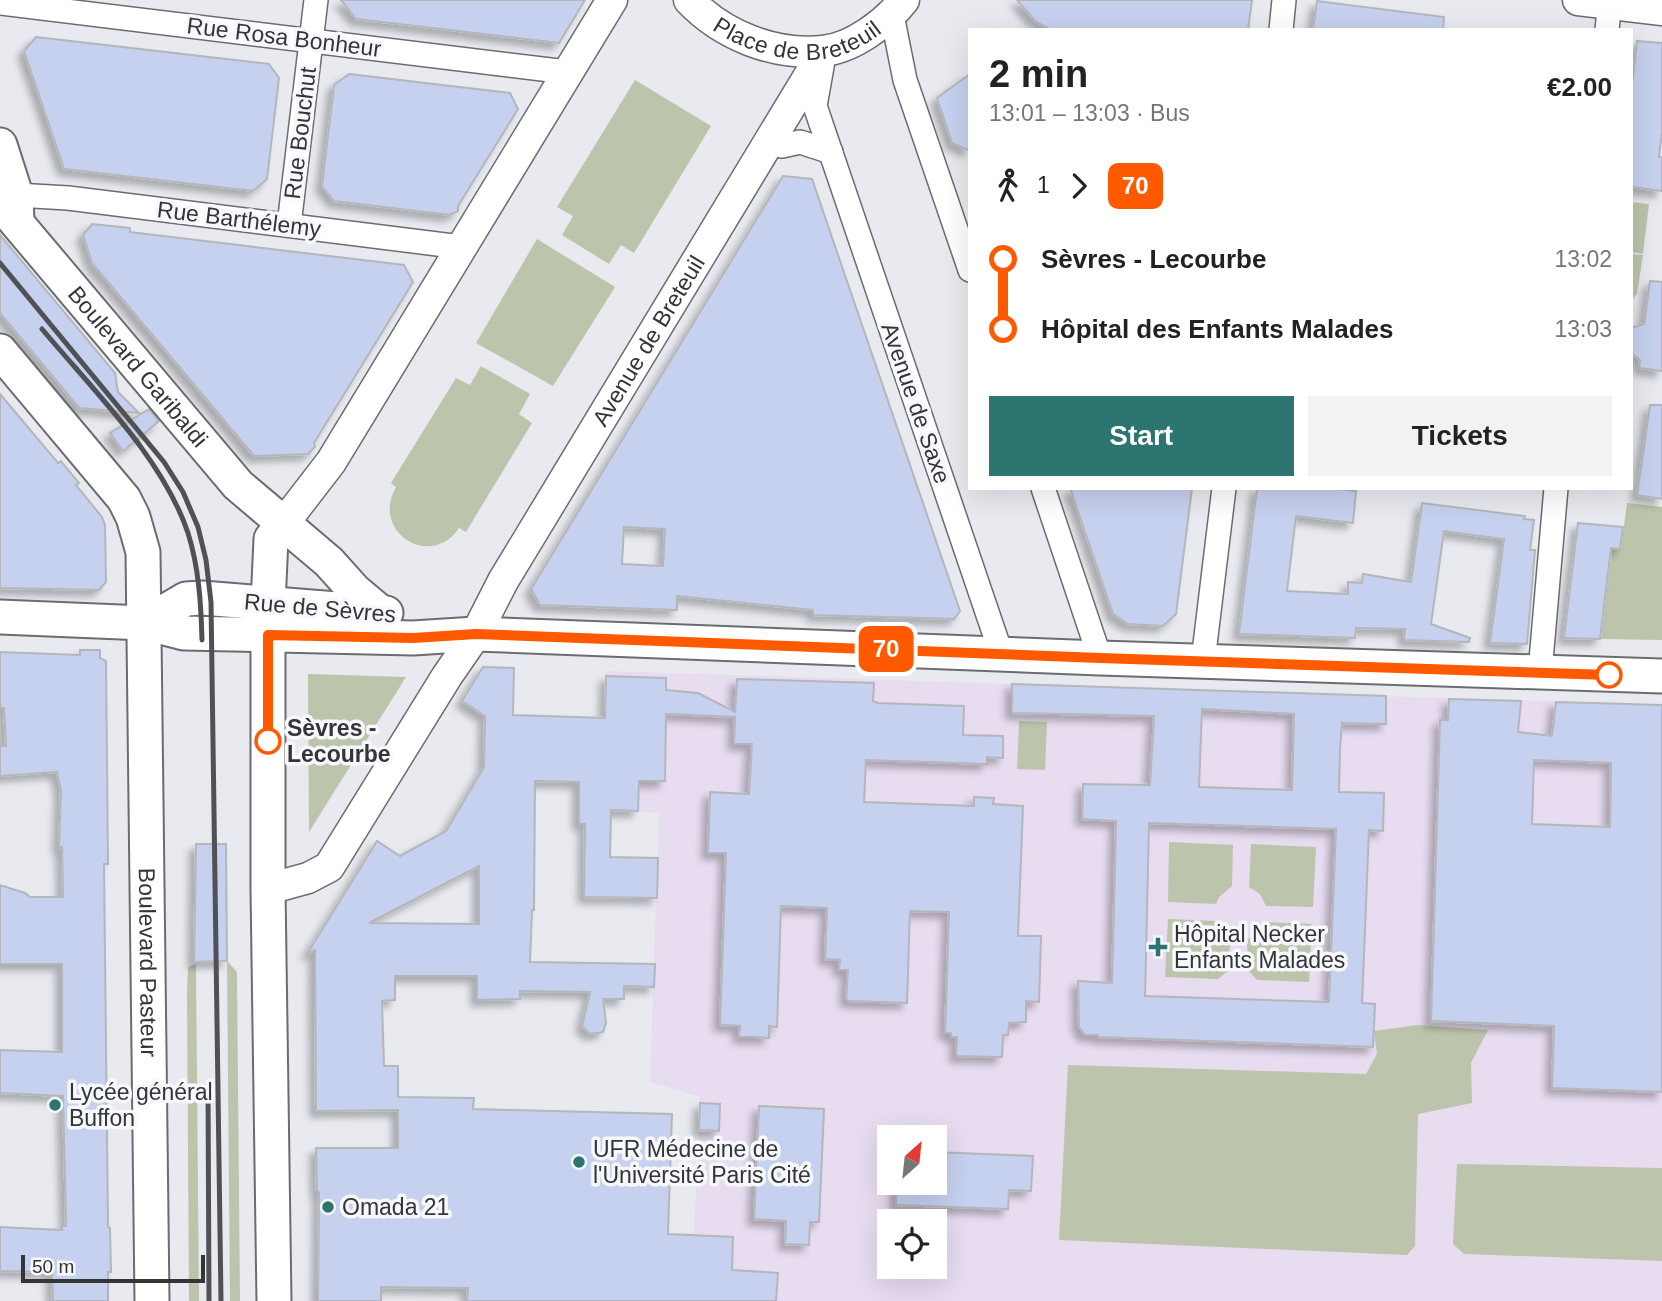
<!DOCTYPE html>
<html lang="en">
<head>
<meta charset="utf-8">
<style>
	:root { --surface:#fff; --page:#f2f2f2; --text:#222; --muted:#767676; --accent:#2c7571 }
	body { margin:0; font-family:Helvetica,sans-serif; background:var(--page); color:var(--text); height:100vh; display:flex; flex-direction:column; font-size:26px; white-space:nowrap }
	* { box-sizing:border-box; margin:0 }
	p { font-size:23px; color:var(--muted) }
	.icon { flex:none; width:38px; height:38px; fill:none; stroke:currentColor; stroke-width:2; stroke-linecap:round; stroke-linejoin:round }
	.map { position:relative; flex:1; overflow:hidden }
	.details { position:absolute; left:968px; top:28px; width:665px; height:462px; display:flex; flex-direction:column; background:var(--surface); border-radius:0px; box-shadow:0 7px 28px #0002 }
	.details>* { flex:none }
	.badge { padding:0 14px; border-radius:10px; font-size:24px; line-height:46px }
	.needle { width:46px; rotate:27deg }
	.buttons { position:absolute; left:877px; top:1125px; display:grid; gap:14px }
	.buttons a { display:grid; place-items:center; width:70px; height:70px; border-radius:0px; background:var(--surface); box-shadow:0 7px 28px #0002; font-size:35px }
	.scale { position:absolute; left:21px; bottom:18px; width:184px; box-sizing:border-box; padding-left:7px; border:4px solid #343537; border-top:0; font-size:19px; line-height:24px; white-space:nowrap; color:#343537; -webkit-text-stroke:5px #f6f8fc; paint-order:stroke }
	.map>.badge { position:absolute; translate:-50% -50%; box-shadow:0 0 0 4px #fff }
	.legs { display:flex; align-items:center; gap:10px; height:77px; padding:0 21px; font-size:23px }
	.legs p { margin-inline-start:auto }
	.headline { display:flex; align-items:center; justify-content:space-between; height:119px; padding:0 21px }
	h1 { font-size:38px; font-weight:700; line-height:52px }
	.cta { display:flex; gap:14px; margin-top:auto; padding:14px 21px }
	.cta a { flex:1; height:80px; border-radius:0px; background:var(--accent); color:#fff; font-size:28px; font-weight:700; line-height:80px; text-align:center }
	.cta a+a { background:var(--page); color:var(--text) }
	ul { padding:0 21px; list-style:none }
	li { display:flex; align-items:center; gap:24px; height:70px; font-size:26px }
	li i { display:grid; place-items:center; width:10px; height:100%; margin:0 9px; background:currentColor }
	li i::after { content:''; width:18px; height:18px; margin:-9px; border:5px solid; border-radius:50%; background:var(--surface) }
	li p { margin-inline-start:auto }
	li:first-child i { background:linear-gradient(#0000 50%,currentColor 0) }
	li:last-child i { background:linear-gradient(currentColor 50%,#0000 0) }
	.map>svg:first-child { display:block }
	.medical { fill:#e7dcf0; fill-rule:evenodd }
	.green { fill:#bcc4ab }
	.building { fill:#c6d1ef; stroke:#b5b6bb; stroke-width:2; fill-rule:evenodd; filter:url(#shadow) }
	.lines { fill:none; stroke-linecap:round; stroke-linejoin:round }
	.minor-casing { stroke:#6a6c70; stroke-width:26 }
	.tertiary-casing { stroke:#6a6c70; stroke-width:33 }
	.secondary-casing { stroke:#6a6c70; stroke-width:37 }
	.minor { stroke:#fff; stroke-width:23 }
	.tertiary { stroke:#fff; stroke-width:30 }
	.secondary { stroke:#fff; stroke-width:33 }
	.rail { stroke:#505154; stroke-width:5 }
	.line-1-casing { stroke:#fff; stroke-width:16 }
	.line-1 { stroke:#ff5a00; stroke-width:10 }
	.stop-1-dot { fill:#fff; stroke:#ff5a00; stroke-width:3.5 }
	.poi-dot { fill:#2c7571; stroke:#f6f8fc; stroke-width:2.5 }
	.labels { text-anchor:middle; dominant-baseline:central; stroke-width:7; stroke-linejoin:round; paint-order:stroke }
	.street-label { font-size:23px; fill:#343537; stroke:#f6f8fc }
	.stop-label { font-size:23px; font-weight:bold; fill:#343537; stroke:#f6f8fc; text-anchor:start }
	.poi-label { font-size:23px; fill:#343537; stroke:#f6f8fc; text-anchor:start }
</style>
</head>
<body>
<div class="map">
<svg width="1662" height="1301" viewBox="0 0 1662 1301">
	<defs>
		<filter id="shadow"><feDropShadow dx="-6" dy="6" stdDeviation="3.5" flood-color="#0004"/></filter>
	</defs>
	<rect width="100%" height="100%" fill="#e9eaef"/>
	<!-- medical -->
	<path class="medical" d="M605 671 1662 705V1301H691L700 1097 650 1082 659 813 605 810ZM889 1138H934V1183H889ZM889 1222H934V1267H889Z"/>
	<!-- green -->
	<g class="green">
		<path d="M635 80 711 126 634 253 621 245 609 264 562 235 573 216 557 207Z"/>
		<path d="M1631 202 1649 204 1643 254 1631 252Z"/>
		<path d="M537 239 615 287 553 386 476 343Z"/>
		<path d="M1631 254 1643 255 1637 294 1631 301Z"/>
		<path d="M481 366 530 394 519 414 532 423 466 532 459 528C431 570 370 532 396 487L391 483 456 378 470 385Z"/>
		<path d="M1627 503 1662 507V640L1601 639 1612 549H1621Z"/>
		<path d="M308 674 406 677 309 832Z"/>
		<path d="M1019 721 1047 722 1045 770 1017 769Z"/>
		<path d="M1169 842 1233 845 1232 886 1219 897 1216 904 1168 902Z"/>
		<path d="M1251 844 1316 847 1313 907 1266 906 1260 894 1249 887Z"/>
		<path d="M1168 919 1215 921 1222 933 1230 938 1229 970 1218 979 1165 977Z"/>
		<path d="M1266 922 1312 924 1309 982 1257 980 1248 970 1247 940 1260 931Z"/>
		<path d="M227 961 237 972 240 1301H230Z"/>
		<path d="M196 964 199 1301H189L187 992 188 967Z"/>
		<path d="M1417 1025 1488 1030 1471 1063 1472 1103 1418 1114 1415 1246 1407 1255 1059 1240 1068 1065 1366 1074 1377 1054 1374 1031Z"/>
		<path d="M1457 1164 1662 1168V1261L1464 1254 1453 1244Z"/>
	</g>
	<!-- building -->
	<g class="building">
		<path d="M341 0H585L559 43 356 19Z"/>
		<path d="M1017 0H1252L1248 30H1051L1035 21Z"/>
		<path d="M1317 1 1444 17 1443 30H1313Z"/>
		<path d="M36 37 269 64 279 78 267 179 253 191 64 169 24 51Z"/>
		<path d="M1637 41 1662 43V132L1659 157H1662V191L1631 187V93Z"/>
		<path d="M349 74 510 93 518 109 458 206V211L449 215 334 201 322 186 334 85Z"/>
		<path d="M970 74V151L952 143 937 98Z"/>
		<path d="M783 176 812 179 960 611 954 619 813 615V610L677 596V610L540 605 531 589ZM624 527 665 529 663 566 622 564Z"/>
		<path d="M92 224 130 228V232L404 265 413 282 314 443 315 447 308 454 254 456 92 263 83 235Z"/>
		<path d="M0 235 115 373 118 392 139 413 79 408 0 313Z"/>
		<path d="M1650 281 1662 282V371L1639 368 1640 360 1631 353V328L1644 324Z"/>
		<path d="M0 394 58 463 61 461 79 483 76 485 102 517 105 525 106 582 99 590 0 588Z"/>
		<path d="M1650 405H1662V499L1637 495Z"/>
		<path d="M149 409 159 421 123 451 110 433Z"/>
		<path d="M1070 488H1192L1176 614 1163 626 1128 624 1113 614Z"/>
		<path d="M1257 488H1327L1356 491 1353 523 1296 516 1287 591 1348 594V582L1362 583 1363 574 1411 582 1422 503 1525 516 1524 519 1534 520 1530 550H1535L1527 644 1490 643 1504 539 1444 531 1431 624 1470 638 1469 642 1404 640 1405 629 1356 628 1355 638 1239 634Z"/>
		<path d="M1578 523 1623 527 1620 549 1611 548 1600 639 1564 638Z"/>
		<path d="M80 650H100V658L106 661 108 864H104L108 1227 110 1228 111 1272H108V1301H53L52 1272 0 1271V1227L62 1230V1226H66L63 1096 0 1093V1050L62 1052V964H0V885L25 893 30 897H63L62 847 59 848 61 790 57 772 0 776V746H6L4 708H0V652L80 655Z"/>
		<path d="M483 667 514 668 513 715 605 718 606 676 666 678V690L698 693 735 712 737 679 842 682 874 683 873 701 878 703 964 706 963 735 1003 736V758L987 757V764L866 760 864 802 974 806V797L994 798 993 804 1023 806 1018 936H1041L1039 1002 1026 1001V1022L1009 1023 1008 1035H1003L1002 1057 956 1056 957 1037H951V1033H945L949 912 910 911 907 1003 849 1001 846 999 848 970H839L840 960 825 959 827 908 781 906 777 1027 769 1026V1038L754 1037H739L740 1026 720 1025 726 853H708L710 792 749 794 752 744H734L735 717 666 714 665 781H639L638 811 611 810 610 857 658 858 657 898 584 897 585 824H579V782L535 781 534 910H532L530 962 655 964 654 987 624 986V999H603L606 1023 603 1032 590 1034 582 1026 590 992 520 991V999L477 1000V976H395V1000L382 1001 384 1066H398V1097L474 1098 473 1109 672 1114 668 1234 733 1237 732 1270 778 1273 776 1301H467L468 1288 381 1287V1301H318L319 1192H317L316 1148H398V1110L316 1111 315 950 307 954 377 841 400 856 446 831 484 767 485 716 462 701ZM479 866V924L369 923Z"/>
		<path d="M1012 684 1386 696V724L1342 723 1340 749 1339 792 1384 793 1383 831 1369 830 1362 1003 1375 1004 1373 1047 1098 1037V1035H1085L1079 1027 1078 981 1112 983 1116 821 1082 819 1083 784 1150 785 1154 716 1012 713ZM1202 709 1294 714 1292 790 1199 787ZM1149 823 1336 829 1329 1002 1145 996Z"/>
		<path d="M1449 699 1521 701 1518 732 1552 736 1556 702 1662 705V1092L1552 1088 1554 1026 1431 1021 1440 720H1448ZM1534 760 1611 763 1610 827 1532 824Z"/>
		<path d="M196 844H226L227 961 194 962Z"/>
		<path d="M700 1103 720 1104 719 1131 699 1130Z"/>
		<path d="M759 1106 824 1109 819 1222H810L809 1245 785 1244 786 1221 754 1219Z"/>
		<path d="M934 1152 1033 1156 1031 1191 1009 1190 1008 1209 896 1205 897 1183H934Z"/>
	</g>
	<g class="lines">
		<defs>
			<g id="minor">
				<path d="M0 3 567 72"/>
				<path d="M892 15 905 80 970 270"/>
				<path d="M1281 30 1284 0"/>
				<path d="M1607 30 1610 0"/>
				<path d="M823 61 815 106 1001 653"/>
				<path d="M769 142 782 146 800 142 831 152"/>
				<path d="M16 195 68 198 461 247"/>
				<path d="M289 225 316 0"/>
				<path d="M1043 488 1100 658"/>
				<path d="M1203 661 1224 488"/>
				<path d="M1540 672 1556 488"/>
			</g>
			<g id="tertiary">
				<path id="s1" d="M689 0C722 35 774 56 823 51 853 48 886 23 904 0"/>
				<path d="M1578 0 1662 10"/>
				<path d="M284 523 331 462 612 0"/>
				<path id="s2" d="M268 889 308 878 329 867 447 676 476 634 503 581 824 51"/>
			</g>
			<g id="secondary">
				<path d="M0 145 16 195 17 222"/>
				<path id="s3" d="M0 203 238 485 329 562 355 591 380 612"/>
				<path id="s4" d="M0 351 124 499 133 517 143 552 152 1301"/>
				<path d="M0 617 145 623 186 599 202 598 386 613"/>
				<path d="M145 623 184 633 413 638 476 634 1100 658 1662 676"/>
				<path d="M274 1301 268 889V604L271 539 284 523"/>
			</g>
		</defs>
		<!-- minor casing -->
		<use href="#minor" class="minor-casing"/>
		<!-- tertiary casing -->
		<use href="#tertiary" class="tertiary-casing"/>
		<!-- secondary casing -->
		<use href="#secondary" class="secondary-casing"/>
		<!-- minor -->
		<use href="#minor" class="minor"/>
		<!-- tertiary -->
		<use href="#tertiary" class="tertiary"/>
		<!-- secondary -->
		<use href="#secondary" class="secondary"/>
		<!-- rail -->
		<g class="rail">
			<path d="M0 263 164 462 183 492 198 527 206 560 211 602 221 1301"/>
			<path d="M42 329C92 389 163 458 188 533 199 568 201 604 202 640"/>
			<path d="M208 1084 209 1301"/>
		</g>
	</g>
	<g class="lines">
		<defs>
			<path id="line-1" d="M268 741V635L413 638 476 634 1100 658 1609 675"/>
		</defs>
		<!-- line-1 casing -->
		<use href="#line-1" class="line-1-casing"/>
		<!-- line-1 -->
		<use href="#line-1" class="line-1"/>
	</g>
	<!-- markers -->
	<g class="stop-1-dot">
		<circle cx="1609" cy="675" r="12"/>
		<circle cx="268" cy="741" r="12"/>
	</g>
	<g class="poi-dot">
		<path d="M1154.5 936.5h7v7h7v7h-7v7h-7v-7h-7v-7h7z"/>
		<circle cx="55" cy="1105" r="7"/>
		<circle cx="579" cy="1162" r="7"/>
		<circle cx="328" cy="1207" r="7"/>
	</g>
	<g class="labels">
		<!-- street labels -->
		<g class="street-label">
			<text stroke="none"><textPath href="#s1" startOffset="122">Place de Breteuil</textPath></text>
			<text transform="translate(284 37) rotate(7)">Rue Rosa Bonheur</text>
			<text transform="translate(300 133) rotate(-83)">Rue Bouchut</text>
			<text transform="translate(239 219) rotate(7)">Rue Barthélemy</text>
			<text stroke="none"><textPath href="#s2" startOffset="681">Avenue de Breteuil</textPath></text>
			<text stroke="none"><textPath href="#s3" startOffset="214">Boulevard Garibaldi</textPath></text>
			<text transform="translate(916 403) rotate(71)">Avenue de Saxe</text>
			<text transform="translate(320 608) rotate(5)">Rue de Sèvres</text>
			<text stroke="none"><textPath href="#s4" startOffset="660">Boulevard Pasteur</textPath></text>
		</g>
		<!-- stop labels -->
		<g class="stop-label">
			<text x="287" y="728">Sèvres -<tspan x="287" dy="26">Lecourbe</tspan></text>
		</g>
		<!-- poi labels -->
		<g class="poi-label">
			<text x="1174" y="934">Hôpital Necker<tspan x="1174" dy="26">Enfants Malades</tspan></text>
			<text x="69" y="1092">Lycée général<tspan x="69" dy="26">Buffon</tspan></text>
			<text x="593" y="1149">UFR Médecine de<tspan x="593" dy="26">l'Université Paris Cité</tspan></text>
			<text x="342" y="1207">Omada 21</text>
		</g>
	</g>
</svg>
<div class="buttons">
<a><svg class="needle" viewBox="-14 -14 28 28"><path d="M0-13l5 13h-10z" fill="#e53935"/><path d="M0 13l5-13h-10z" fill="#767676"/></svg></a>
<a><svg class="icon" aria-label="locate" viewBox="0 0 24 24"><circle cx="12" cy="12" r="6"/><path d="M12 2v4M12 18v4M2 12h4M18 12h4"/></svg></a>
</div>
<div class="scale">50 m</div>
<b class="badge" style="left:886px;top:649px;background:#ff5a00;color:#fff">70</b>
<section class="details">
<div class="headline"><div><h1>2 min</h1><p>13:01 – 13:03 · Bus</p></div><b>€2.00</b></div>
<div class="legs"><svg class="icon" aria-label="walk" viewBox="0 0 24 24"><circle cx="13" cy="4" r="2"/><path d="M13 8l-2 6 4 7M11 14l-3 7M7 12l3-4h3l4 4"/></svg>1<svg class="icon" aria-label="forward" viewBox="0 0 24 24"><path d="M9 5l7 7-7 7"/></svg><b class="badge" style="background:#ff5a00;color:#fff">70</b></div>
<ul>
<li><i style="color:#ff5a00"></i><b>Sèvres - Lecourbe</b><p>13:02</p></li>
<li><i style="color:#ff5a00"></i><b>Hôpital des Enfants Malades</b><p>13:03</p></li>
</ul>
<div class="cta"><a>Start</a><a>Tickets</a></div>
</section>
</div>
</body>
</html>
